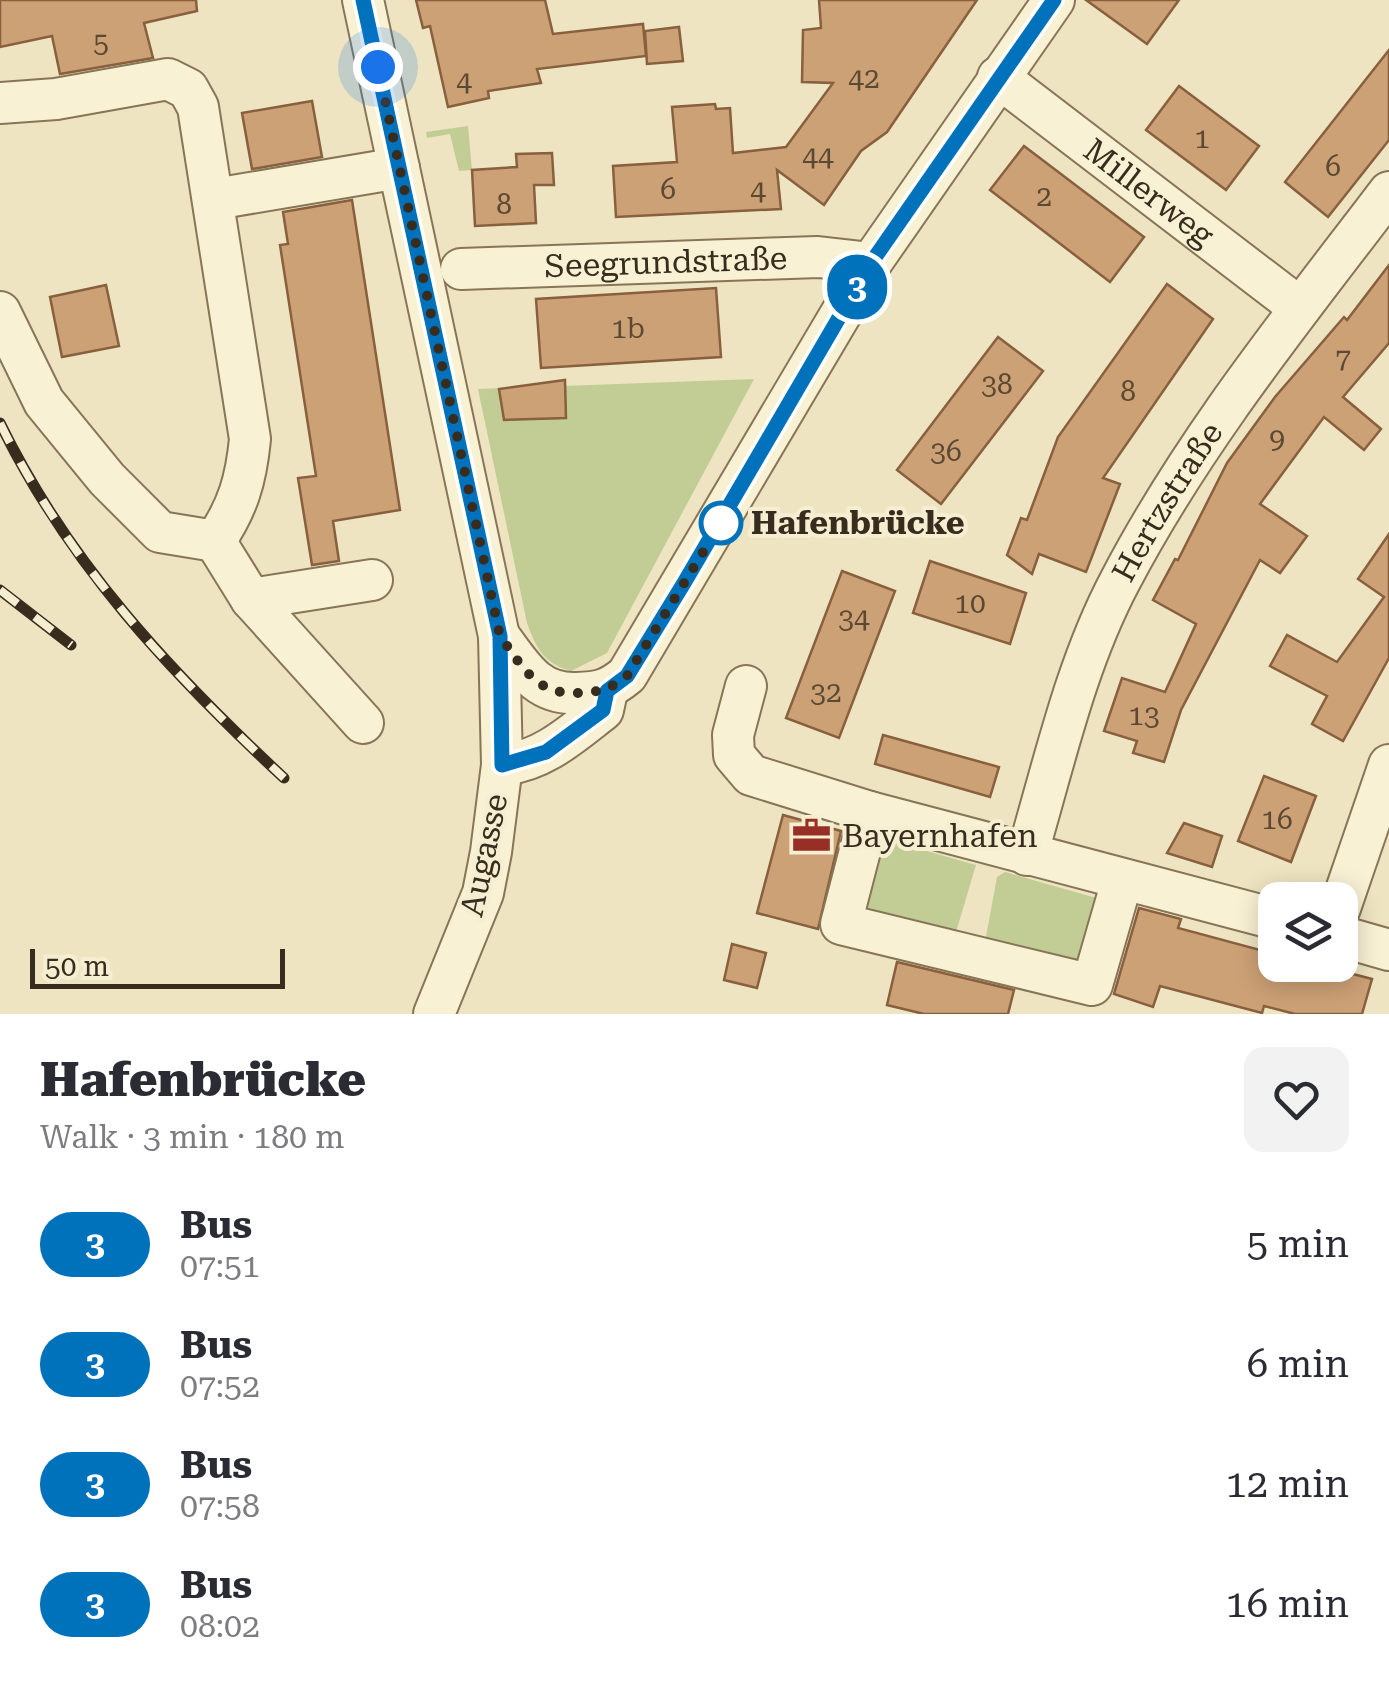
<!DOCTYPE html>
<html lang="en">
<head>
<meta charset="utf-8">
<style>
	:root { --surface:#fff; --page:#f2f2f3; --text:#2b2b33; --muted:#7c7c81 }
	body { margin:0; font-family:"Roboto Serif",serif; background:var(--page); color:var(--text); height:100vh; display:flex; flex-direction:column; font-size:38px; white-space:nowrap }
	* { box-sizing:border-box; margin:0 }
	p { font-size:32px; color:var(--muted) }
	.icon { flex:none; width:55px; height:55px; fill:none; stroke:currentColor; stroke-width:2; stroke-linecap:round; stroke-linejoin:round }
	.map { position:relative; height:1014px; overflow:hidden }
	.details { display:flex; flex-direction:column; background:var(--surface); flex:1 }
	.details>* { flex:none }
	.badge { padding:0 20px; border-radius:32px; font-size:35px; line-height:65px }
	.fabs { position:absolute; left:1258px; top:882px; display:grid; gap:20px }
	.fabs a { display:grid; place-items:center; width:100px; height:100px; border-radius:20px; background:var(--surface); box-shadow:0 5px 25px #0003; font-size:50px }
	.scale { position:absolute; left:30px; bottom:25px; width:255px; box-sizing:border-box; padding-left:10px; border:5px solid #372c1d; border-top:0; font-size:28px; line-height:35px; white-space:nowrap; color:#372c1d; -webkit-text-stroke:8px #f6eed1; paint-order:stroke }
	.you { position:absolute; width:50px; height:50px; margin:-25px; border:8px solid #fff; border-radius:50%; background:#1a73e8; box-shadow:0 0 0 15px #1a73e833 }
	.map>.badge { position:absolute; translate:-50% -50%; box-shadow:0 0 0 5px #fff }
	.round { display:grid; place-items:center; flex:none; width:105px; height:105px; border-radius:20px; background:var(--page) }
	.summary { display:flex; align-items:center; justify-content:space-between; height:170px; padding:0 40px }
	h1 { font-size:48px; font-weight:800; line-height:75px }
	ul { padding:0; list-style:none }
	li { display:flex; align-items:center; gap:30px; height:120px; padding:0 40px }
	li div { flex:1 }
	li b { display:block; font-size:38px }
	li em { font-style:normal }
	li .badge { min-width:110px; font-weight:700; text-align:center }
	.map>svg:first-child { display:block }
	.green { fill:#c2cd95 }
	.building { fill:#cda176; stroke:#88603e; stroke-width:2.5 }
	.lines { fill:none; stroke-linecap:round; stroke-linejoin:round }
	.minor-casing { stroke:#887558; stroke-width:44 }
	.minor { stroke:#f9f1d4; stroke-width:40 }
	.rail-casing { stroke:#372c1d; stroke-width:11 }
	.rail { stroke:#f6eed1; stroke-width:8; stroke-dasharray:22; stroke-linecap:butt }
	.line-casing { stroke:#fff; stroke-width:22 }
	.line { stroke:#0072bc; stroke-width:15 }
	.walk { stroke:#372c1d; stroke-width:10; stroke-dasharray:0 18 }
	.stop-dot { fill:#fff; stroke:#0072bc; stroke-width:5 }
	.labels { text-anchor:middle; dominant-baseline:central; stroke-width:8; stroke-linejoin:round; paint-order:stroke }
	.number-label { font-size:28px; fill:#5c4933 }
	.street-label { font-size:32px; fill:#372c1d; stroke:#f6eed1 }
	.stop-label { font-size:32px; font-weight:bold; fill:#372c1d; stroke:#f6eed1; text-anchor:start }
	.poi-label { font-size:32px; fill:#372c1d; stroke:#f6eed1; text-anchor:start }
</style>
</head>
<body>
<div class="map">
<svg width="1389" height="1014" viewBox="0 0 1389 1014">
	<rect width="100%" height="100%" fill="#eee4c1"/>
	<!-- green -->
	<g class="green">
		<path d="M468 126 472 170 459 171 450 134 427 138 426 132Z"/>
		<path d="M754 379 607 653 571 671C544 664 536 648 527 623L478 389Z"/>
		<path d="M881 838 976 865 956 932 865 911Z"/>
		<path d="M1005 872 1100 899 1084 963 985 942 997 877Z"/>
	</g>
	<!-- building -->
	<g class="building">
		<path d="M0 0H196L197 11 144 23 153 58 60 74 52 36 0 47Z"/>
		<path d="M416 0H545L553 34 643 24 646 56 537 69 541 83 488 91 489 98 448 107 430 26 423 28Z"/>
		<path d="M819 0H977L887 132 861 151 824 205 777 170 781 209 616 217 613 166 677 162 672 107 715 104 716 109 730 108 733 153 786 147 833 83 802 82 803 30 821 28Z"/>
		<path d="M1086 0H1179L1147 44Z"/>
		<path d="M679 27 683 61 647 64 645 31Z"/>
		<path d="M1389 50V140L1328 217 1285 182Z"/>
		<path d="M1179 86 1259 146 1226 190 1146 130Z"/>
		<path d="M312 101 322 157 252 169 242 113Z"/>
		<path d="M1024 146 1144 237 1110 282 990 190Z"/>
		<path d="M552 153 554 185H534L536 223 475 226 472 170 517 167 516 154Z"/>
		<path d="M352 200 400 510 333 521 339 561 312 565 298 478 316 476 280 245 288 244 283 212Z"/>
		<path d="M1389 265V343L1343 397 1381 429 1364 450 1324 417 1260 504 1307 536 1280 573 1260 560 1181 710 1164 762 1133 753 1137 741 1104 731 1122 678 1165 692 1196 624 1153 600 1175 559 1178 560 1227 463 1275 397 1344 317 1347 320Z"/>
		<path d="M1167 284 1213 319 1103 478 1120 484 1086 572 1039 554 1032 574 1007 555 1021 518 1027 520 1058 437Z"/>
		<path d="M106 285 119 346 62 357 50 297Z"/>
		<path d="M716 288 721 357 541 368 536 299Z"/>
		<path d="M998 337 1043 371 941 504 897 470Z"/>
		<path d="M565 380 566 418 504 420 499 389Z"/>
		<path d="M1389 534V658L1343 741 1312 724 1327 696 1270 666 1287 635 1337 662 1384 597 1358 579Z"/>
		<path d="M930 561 1026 593 1010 644 913 613Z"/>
		<path d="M842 571 895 591 839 738 786 718Z"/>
		<path d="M883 735 999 767 990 797 875 764Z"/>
		<path d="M1264 776 1316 796 1291 862 1238 841Z"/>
		<path d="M783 815 841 831 818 929 757 913Z"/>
		<path d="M1184 823 1222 836 1212 867 1167 853Z"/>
		<path d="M1139 908 1181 919 1178 928 1275 954V965H1318L1372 979 1362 1014H1295L1264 1006 1262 1013 1160 986 1153 1007 1114 994Z"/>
		<path d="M732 944 766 953 757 988 724 980Z"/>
		<path d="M897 962 1014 990 1008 1014H924L887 1005Z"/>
	</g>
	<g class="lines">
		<defs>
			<g id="minor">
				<path d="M363 0 499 636 502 765 491 852 483 893 434 1014"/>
				<path id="s1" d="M998 77 1300 308"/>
				<path d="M0 103 56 99 168 79 188 89 198 107 250 439C246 480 238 507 215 541L160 532 107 479 44 402 0 312"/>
				<path d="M215 199 399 168"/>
				<path id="s2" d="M461 269 818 257 871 263"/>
				<path d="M215 541 251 599 363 723"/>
				<path d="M251 599 372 580"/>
				<path d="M499 636C522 666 536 695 577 693 600 692 609 690 627 675L871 263 1054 0"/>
				<path d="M746 686 733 735 734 755 751 775 870 812 1275 919"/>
				<path d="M502 765C543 761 572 734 603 710L607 691"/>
				<path d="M870 812 841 924 1092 985 1122 881"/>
				<path id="s3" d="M1027 855C1054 764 1075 666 1120 581 1193 441 1294 317 1389 192"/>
				<path d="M1340 908 1389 765"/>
				<path d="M1340 936 1389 950"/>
			</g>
		</defs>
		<!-- minor casing -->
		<use href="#minor" class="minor-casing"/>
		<!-- minor -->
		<use href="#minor" class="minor"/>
		<defs>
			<g id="rail">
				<path d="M0 423C68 563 171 673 284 778"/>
				<path d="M0 590 71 645"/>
			</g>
		</defs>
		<!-- rail casing -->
		<use href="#rail" class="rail-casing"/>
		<!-- rail -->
		<use href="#rail" class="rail"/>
	</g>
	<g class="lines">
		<defs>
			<path id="line" d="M363 0 500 636 502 765 546 752 603 710 607 691 627 676 684 583 871 263 1054 0"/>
		</defs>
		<!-- line casing -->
		<use href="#line" class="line-casing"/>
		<!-- line -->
		<use href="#line" class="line"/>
		<!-- walk -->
		<path class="walk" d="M378 67 500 636C522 666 536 695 577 693 600 692 609 690 627 676L721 523"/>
	</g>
	<!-- icons -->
	<defs>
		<symbol id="office-bare" viewBox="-9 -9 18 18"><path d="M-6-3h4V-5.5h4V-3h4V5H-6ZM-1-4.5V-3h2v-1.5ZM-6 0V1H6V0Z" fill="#982f27" stroke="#f6eed1" stroke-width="2.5" paint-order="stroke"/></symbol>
	</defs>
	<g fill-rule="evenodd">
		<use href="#office-bare" x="784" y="808" width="55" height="55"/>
	</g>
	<!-- markers -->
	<circle class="stop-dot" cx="721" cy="523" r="20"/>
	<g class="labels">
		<!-- number labels -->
		<g class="number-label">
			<text x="101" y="42">5</text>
			<text x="864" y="78">42</text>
			<text x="464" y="81">4</text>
			<text x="1202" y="138">1</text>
			<text x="818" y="156">44</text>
			<text x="1333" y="166">6</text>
			<text x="668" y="189">6</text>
			<text x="758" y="190">4</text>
			<text x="1044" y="196">2</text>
			<text x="504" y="204">8</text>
			<text x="628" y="328">1b</text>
			<text x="1343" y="358">7</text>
			<text x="997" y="384">38</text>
			<text x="1128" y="391">8</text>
			<text x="1277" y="438">9</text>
			<text x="946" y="451">36</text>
			<text x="970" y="603">10</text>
			<text x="854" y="618">34</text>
			<text x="826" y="692">32</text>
			<text x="1144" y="715">13</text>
			<text x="1277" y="819">16</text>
		</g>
		<!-- street labels -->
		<g class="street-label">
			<text stroke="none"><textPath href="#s1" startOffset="190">Millerweg</textPath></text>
			<text stroke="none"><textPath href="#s2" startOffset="205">Seegrundstraße</textPath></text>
			<text stroke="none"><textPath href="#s3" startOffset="382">Hertzstraße</textPath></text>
			<text transform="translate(484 855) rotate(-78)">Augasse</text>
		</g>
		<!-- stop labels -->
		<g class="stop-label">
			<text x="751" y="523">Hafenbrücke</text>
		</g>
		<!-- poi labels -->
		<g class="poi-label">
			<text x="842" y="836">Bayernhafen</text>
		</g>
	</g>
</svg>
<div class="fabs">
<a><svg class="icon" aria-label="layers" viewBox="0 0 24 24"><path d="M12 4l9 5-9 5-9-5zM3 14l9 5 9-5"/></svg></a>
</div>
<div class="scale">50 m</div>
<div class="you" style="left:378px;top:67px"></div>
<b class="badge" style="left:857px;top:287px;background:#0072bc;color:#fff">3</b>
</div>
<section class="details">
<div class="summary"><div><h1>Hafenbrücke</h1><p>Walk · 3 min · 180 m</p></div><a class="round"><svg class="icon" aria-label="heart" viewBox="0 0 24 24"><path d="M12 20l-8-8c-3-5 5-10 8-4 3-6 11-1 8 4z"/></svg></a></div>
<ul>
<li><span class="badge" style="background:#0072bc;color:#fff">3</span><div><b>Bus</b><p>07:51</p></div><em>5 min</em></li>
<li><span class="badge" style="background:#0072bc;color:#fff">3</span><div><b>Bus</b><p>07:52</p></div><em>6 min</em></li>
<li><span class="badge" style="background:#0072bc;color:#fff">3</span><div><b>Bus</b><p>07:58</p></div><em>12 min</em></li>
<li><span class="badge" style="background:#0072bc;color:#fff">3</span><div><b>Bus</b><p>08:02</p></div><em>16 min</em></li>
</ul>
</section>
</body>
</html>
